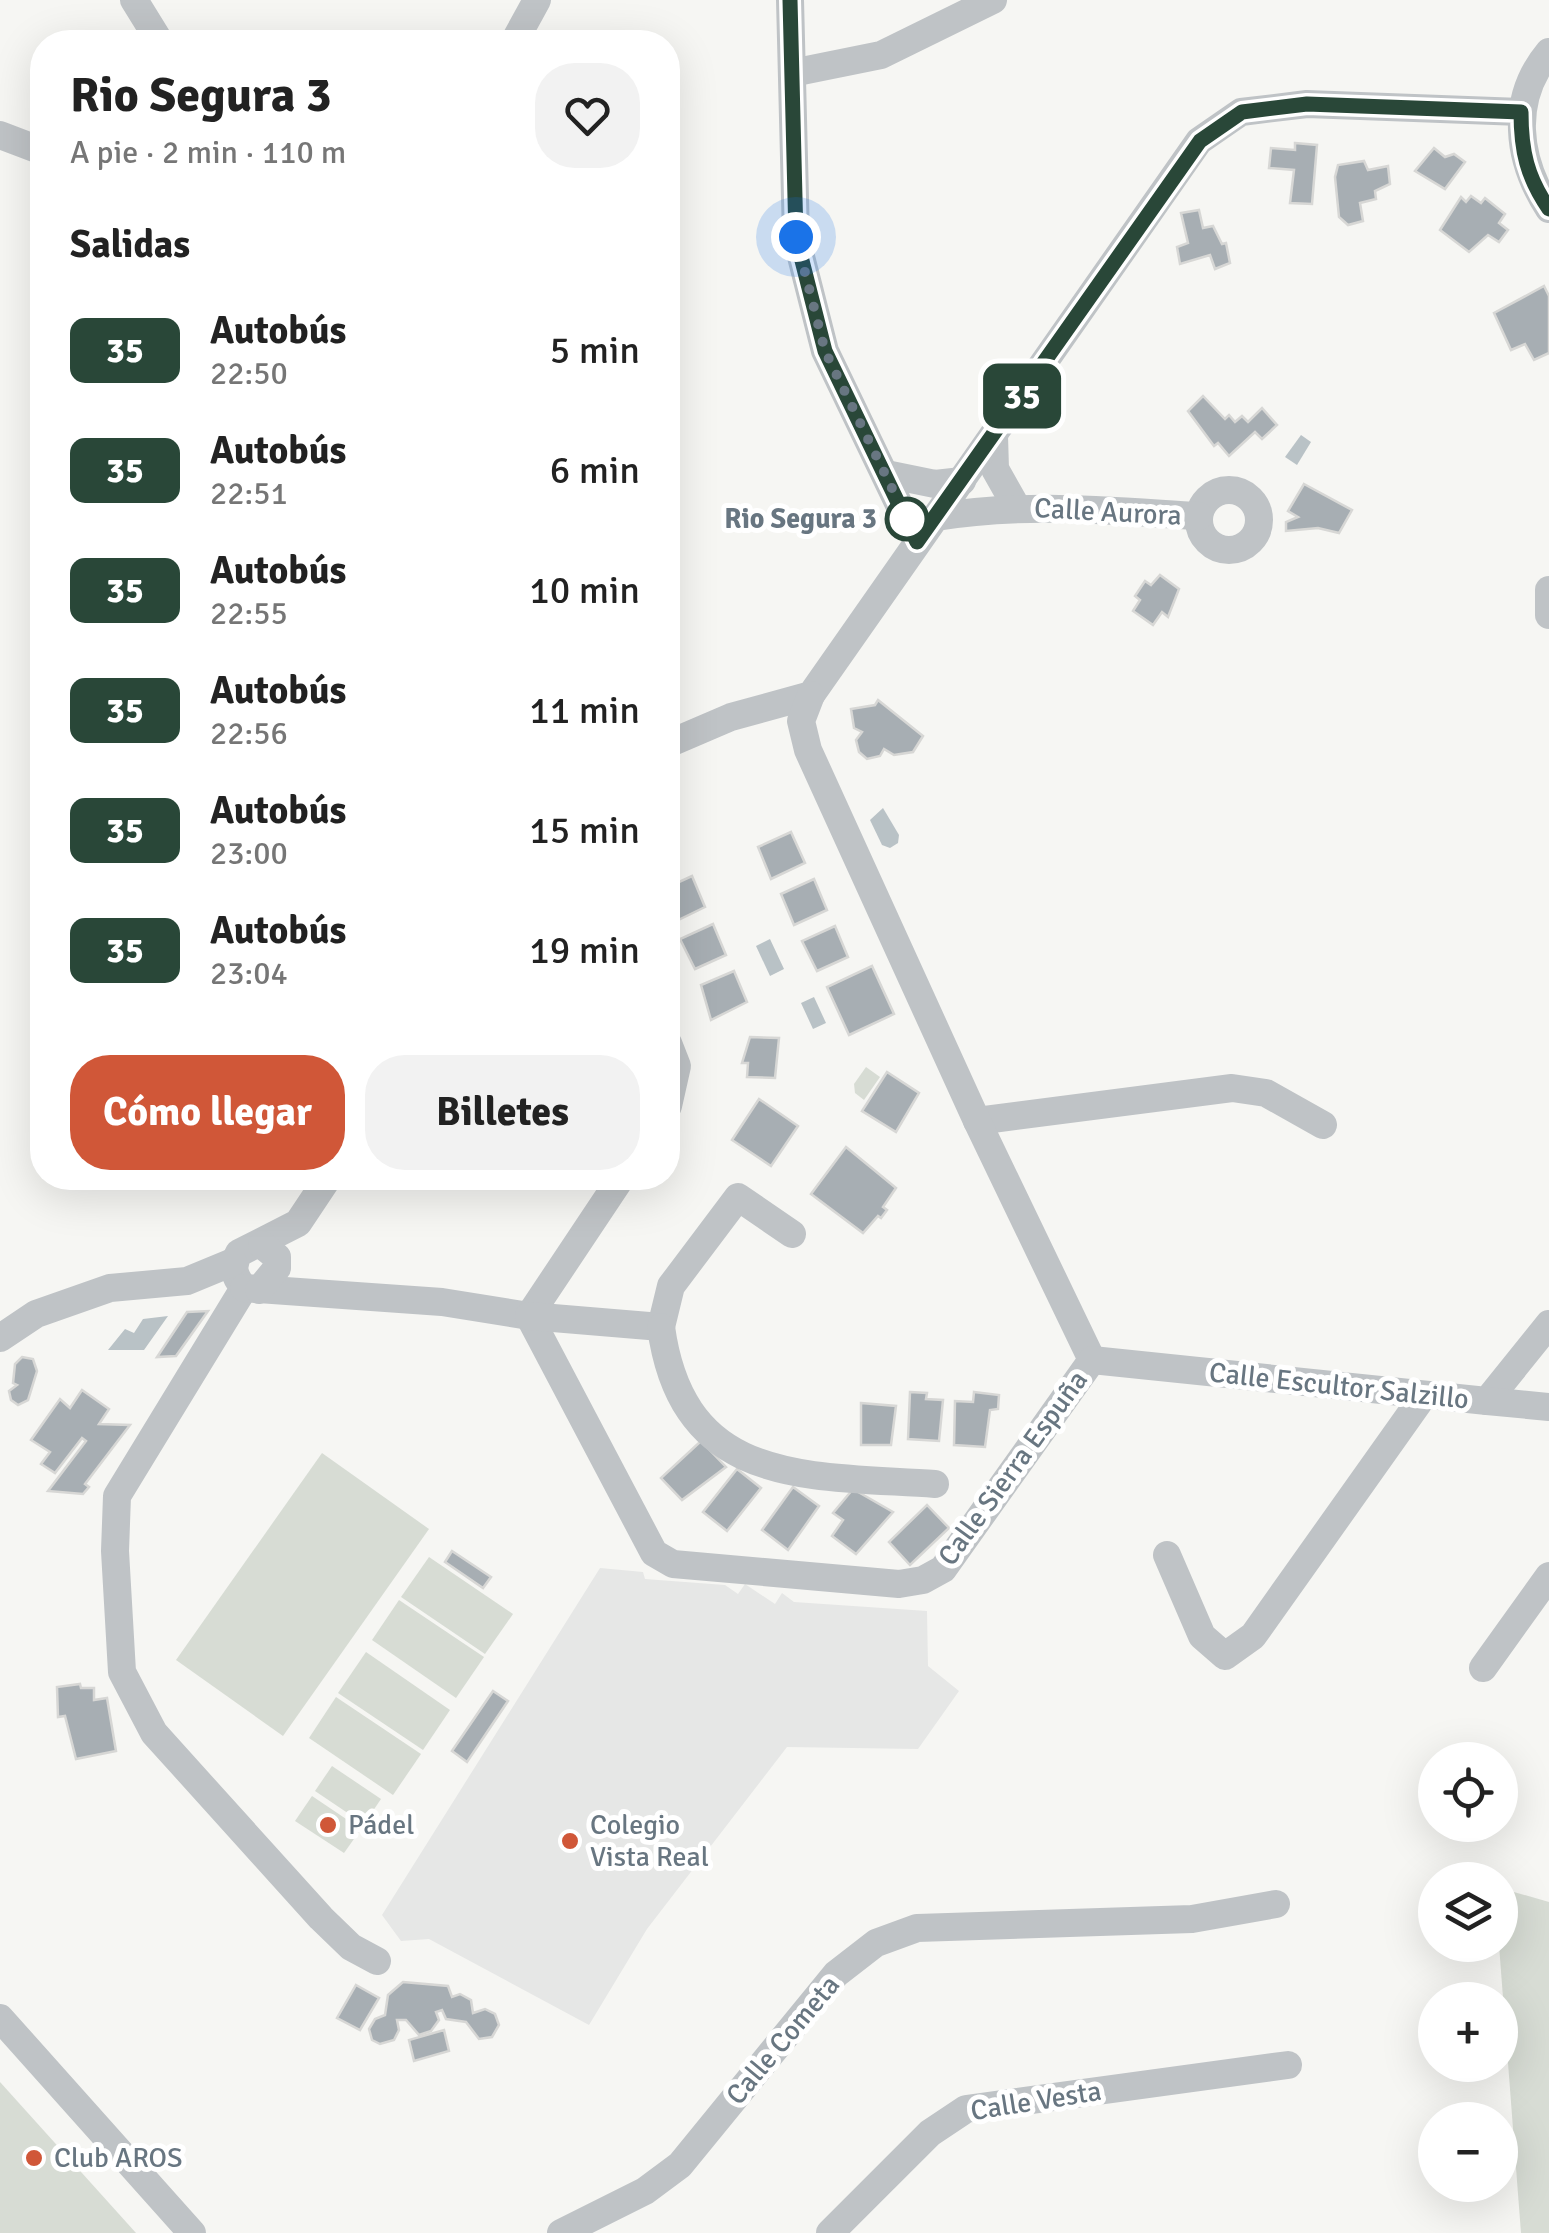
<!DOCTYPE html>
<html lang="es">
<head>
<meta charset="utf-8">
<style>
	:root { --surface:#fff; --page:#f2f2f2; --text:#222; --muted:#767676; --accent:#d05738 }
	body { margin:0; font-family:Signika,sans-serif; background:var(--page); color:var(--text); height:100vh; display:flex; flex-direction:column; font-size:38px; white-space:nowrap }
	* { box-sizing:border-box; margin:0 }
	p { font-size:32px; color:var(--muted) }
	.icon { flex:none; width:55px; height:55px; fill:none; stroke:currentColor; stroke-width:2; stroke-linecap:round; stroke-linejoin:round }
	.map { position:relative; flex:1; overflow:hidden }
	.drawer { position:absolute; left:30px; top:30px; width:650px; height:1160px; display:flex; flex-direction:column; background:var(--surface); border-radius:40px; box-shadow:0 10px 40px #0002 }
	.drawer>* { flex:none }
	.badge { padding:0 20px; border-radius:15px; font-size:35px; line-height:65px }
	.controls { position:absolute; left:1418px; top:1742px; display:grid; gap:20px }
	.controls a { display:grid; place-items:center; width:100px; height:100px; border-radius:50%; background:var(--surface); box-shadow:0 10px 40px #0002; font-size:50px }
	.you { position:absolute; width:50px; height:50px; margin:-25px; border:8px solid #fff; border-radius:50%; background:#1a73e8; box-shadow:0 0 0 15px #1a73e833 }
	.map>.badge { position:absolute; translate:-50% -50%; box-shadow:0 0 0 5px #fff }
	h2 { padding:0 40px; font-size:38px; line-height:90px }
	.round { display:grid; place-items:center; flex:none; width:105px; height:105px; border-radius:40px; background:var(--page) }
	.head { display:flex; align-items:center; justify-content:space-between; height:170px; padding:0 40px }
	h1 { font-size:48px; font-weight:700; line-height:75px }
	.button { display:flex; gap:20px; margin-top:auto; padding:20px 40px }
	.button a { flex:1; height:115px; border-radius:40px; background:var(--accent); color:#fff; font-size:40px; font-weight:700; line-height:115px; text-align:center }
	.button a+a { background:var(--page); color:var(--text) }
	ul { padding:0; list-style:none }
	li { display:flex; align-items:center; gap:30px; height:120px; padding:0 40px }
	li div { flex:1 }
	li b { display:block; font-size:38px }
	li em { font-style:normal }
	li .badge { min-width:110px; font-weight:700; text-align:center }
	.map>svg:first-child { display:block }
	.built { fill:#e6e7e6 }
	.green { fill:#d7dcd4 }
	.water { fill:#b9c2c6 }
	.building { fill:#a7aeb3; stroke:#d7d7d5; stroke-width:2.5 }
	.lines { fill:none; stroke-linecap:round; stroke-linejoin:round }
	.minor { stroke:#bfc3c6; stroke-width:28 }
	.line-casing { stroke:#fff; stroke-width:22 }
	.line { stroke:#294738; stroke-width:15 }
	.walk { stroke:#687681; stroke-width:10; stroke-dasharray:0 18 }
	.stop-dot { fill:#fff; stroke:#294738; stroke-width:5 }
	.poi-dot { fill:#d05738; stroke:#fff; stroke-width:4 }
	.labels { text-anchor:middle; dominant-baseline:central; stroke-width:10; stroke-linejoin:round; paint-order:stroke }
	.street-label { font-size:28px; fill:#687681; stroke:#fff }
	.stop-label { font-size:28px; font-weight:bold; fill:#687681; stroke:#fff; text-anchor:end }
	.poi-label { font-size:28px; fill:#687681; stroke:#fff; text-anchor:start }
</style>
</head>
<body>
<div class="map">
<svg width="1549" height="2233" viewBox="0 0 1549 2233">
	<rect width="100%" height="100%" fill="#f6f6f3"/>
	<!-- built -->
	<path class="built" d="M600 1568 643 1572 645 1579 725 1585 738 1594 745 1584 775 1604 782 1593 794 1602 927 1611 928 1666 959 1691 918 1749 787 1747 647 1929 589 2025 429 1939 401 1941 382 1915Z"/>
	<!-- green -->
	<g class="green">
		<path d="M866 1067 880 1077 864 1100 855 1093 854 1084Z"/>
		<path d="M322 1453 429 1529 283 1736 176 1660Z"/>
		<path d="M429 1557 513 1614 485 1654 401 1597Z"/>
		<path d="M399 1600 484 1657 456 1698 372 1640Z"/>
		<path d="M366 1652 450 1710 423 1750 338 1693Z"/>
		<path d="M336 1697 421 1754 393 1795 309 1738Z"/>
		<path d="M332 1766 381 1799 364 1824 315 1791Z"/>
		<path d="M312 1796 361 1829 344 1853 295 1821Z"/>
		<path d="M1500 1888 1549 1902V2233H1521L1499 1945Z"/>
		<path d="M0 2082 136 2233H0Z"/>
	</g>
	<!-- water -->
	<g class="water">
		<path d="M1301 435 1311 442 1297 465 1285 457Z"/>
		<path d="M883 808 899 835 898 843 890 848 882 845 870 820Z"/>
		<path d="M770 939 784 969 770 976 756 946Z"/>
		<path d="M814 997 826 1023 813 1029 801 1003Z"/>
		<path d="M168 1316 144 1350H108L125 1329 134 1333 143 1319Z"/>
	</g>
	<!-- building -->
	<g class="building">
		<path d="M1295 143 1317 145 1312 204 1290 203 1294 170 1269 168 1271 148 1295 150Z"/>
		<path d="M1434 148 1445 157 1454 154 1465 162 1445 189 1415 171Z"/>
		<path d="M1364 161 1368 170 1388 166 1390 184 1375 191 1376 199 1360 203 1363 221 1348 225 1339 217 1335 177 1338 165Z"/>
		<path d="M1471 196 1481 203 1485 198 1505 214 1499 223 1508 230 1499 242 1488 235 1469 252 1440 230 1461 197 1466 202Z"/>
		<path d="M1199 210 1203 228 1213 226 1222 244 1226 243 1230 263 1215 269 1210 255 1180 264 1177 247 1188 243 1181 213Z"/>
		<path d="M1544 286 1549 296V353L1534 360 1525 344 1511 350 1494 313Z"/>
		<path d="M1203 396 1225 419 1229 415 1235 422 1242 416 1248 422 1262 408 1277 425 1262 439 1255 432 1229 456 1218 443 1214 446 1188 411Z"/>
		<path d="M1304 484 1352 510 1339 533 1318 528 1286 531V522L1298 517 1288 511Z"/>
		<path d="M1160 575 1179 589 1168 617 1162 612 1153 625 1133 611 1140 600 1135 596 1145 581 1151 585Z"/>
		<path d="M878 700 923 736 913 752 894 755 884 749 880 756 867 759 859 752 856 740 862 732 854 728 851 709 875 705Z"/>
		<path d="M791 832 805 863 771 879 758 847Z"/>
		<path d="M692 876 705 907 668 925V887Z"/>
		<path d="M814 879 827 910 794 925 781 894Z"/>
		<path d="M713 924 726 955 695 969 680 939Z"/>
		<path d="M835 926 848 957 817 971 802 941Z"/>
		<path d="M872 966 894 1014 849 1035 827 987Z"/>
		<path d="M734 971 747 1002 711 1020 701 985Z"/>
		<path d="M750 1037 779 1038 775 1078 747 1077 748 1063H742Z"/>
		<path d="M887 1072 919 1093 896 1132 862 1111Z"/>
		<path d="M759 1099 798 1126 771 1166 732 1140Z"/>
		<path d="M846 1147 896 1188 883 1207 887 1210 881 1218 878 1216 863 1233 811 1194Z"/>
		<path d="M208 1311 176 1356 157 1357 187 1312Z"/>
		<path d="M22 1357 33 1359 37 1371 28 1400 18 1405 11 1400 9 1391 17 1385 13 1383 15 1364Z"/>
		<path d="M82 1390 109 1409 99 1424 130 1425 85 1484 89 1487 83 1494 48 1491 86 1441 82 1438 55 1473 41 1464 50 1452 31 1440 60 1399 70 1408Z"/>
		<path d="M910 1392 927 1393 926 1399 943 1400 939 1441 908 1439Z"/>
		<path d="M974 1392 999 1395 998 1409 990 1410 985 1447 954 1445 955 1401 973 1402Z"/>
		<path d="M861 1403 896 1406 891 1445H861Z"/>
		<path d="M701 1441 726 1467 682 1500 661 1478Z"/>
		<path d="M737 1469 761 1488 727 1531 703 1512Z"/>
		<path d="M793 1487 819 1506 788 1550 762 1530Z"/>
		<path d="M853 1489 893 1512 856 1554 832 1536 843 1520 833 1513Z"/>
		<path d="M927 1505 949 1528 910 1565 889 1542Z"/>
		<path d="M452 1551 491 1577 483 1588 445 1562Z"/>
		<path d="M80 1684 81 1688H94V1700L107 1698 116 1751 76 1759 65 1716 58 1717 57 1687Z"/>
		<path d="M493 1691 508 1701 467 1762 452 1751Z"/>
		<path d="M403 1982 448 1986 452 1997 460 1994 471 2000 473 2013 485 2009 495 2014 499 2025 492 2037 479 2039 466 2022 446 2019 442 2010 436 2012 439 2020 431 2031 419 2035 406 2020H397L399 2030 394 2040 380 2044 372 2040 369 2029 375 2019 385 2015 388 1995Z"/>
		<path d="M356 1985 379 1998 360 2030 337 2018Z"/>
		<path d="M444 2030 449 2051 414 2061 409 2040Z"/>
	</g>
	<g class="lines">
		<!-- minor -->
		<g class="minor">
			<path d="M134 0 160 42"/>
			<path d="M790 0 796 237 825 351 917 542"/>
			<path d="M514 42 537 0"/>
			<path d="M1549 52C1509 100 1517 160 1549 209"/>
			<path d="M792 73 881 55 993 0"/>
			<path d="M0 135 42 151"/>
			<path d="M994 436 995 469 1017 508"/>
			<path d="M886 474 935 484 962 481"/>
			<circle cx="1229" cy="520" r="30"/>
			<path d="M936 517C1024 502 1111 511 1199 516"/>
			<path d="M1549 590V615"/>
			<path d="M668 744 731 717 811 695 1199 141 1241 112 1307 104 1521 112"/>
			<path d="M668 1043 677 1066 668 1106"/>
			<path d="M977 1121 1232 1088 1266 1093 1323 1125"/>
			<path d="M328 1178 298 1223 239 1253C231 1267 234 1276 244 1288L117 1496 115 1551 122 1672 154 1733 321 1918 351 1947 377 1961"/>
			<path d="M244 1288 442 1302 529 1316 621 1178"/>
			<path d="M259 1290 277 1268V1257L262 1245"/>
			<path d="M529 1316 654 1553 673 1564 899 1584 923 1580 943 1569 1092 1360 977 1121 808 750 801 721 811 695"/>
			<path d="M529 1316 661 1327 671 1286 738 1197 792 1234"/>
			<path d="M661 1327C683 1487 807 1475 935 1484"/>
			<path d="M0 1338 36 1314 110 1288 187 1281 233 1262"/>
			<path d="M1092 1360 1487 1401 1549 1324"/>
			<path d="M1487 1401 1549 1407"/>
			<path d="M1167 1555 1202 1636 1225 1656 1253 1636 1424 1395"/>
			<path d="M1483 1668 1549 1576"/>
			<path d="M0 2018 192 2233"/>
			<path d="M561 2233 645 2191 680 2165 836 1974 876 1943 917 1928 1192 1919 1276 1904"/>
			<path d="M830 2233 930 2133 966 2109 1288 2065"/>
		</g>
	</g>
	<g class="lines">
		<defs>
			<path id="line" d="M790 0 796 237 825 351 917 542 1200 141 1242 112 1307 104 1521 112C1521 151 1527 177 1549 209"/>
		</defs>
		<!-- line casing -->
		<use href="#line" class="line-casing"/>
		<!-- line -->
		<use href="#line" class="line"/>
		<!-- walk -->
		<path class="walk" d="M796 237 825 351 907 519"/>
	</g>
	<!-- markers -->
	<circle class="stop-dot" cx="907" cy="519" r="20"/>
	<g class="poi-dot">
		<circle cx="328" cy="1825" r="10"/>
		<circle cx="570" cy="1841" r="10"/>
		<circle cx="34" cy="2158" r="10"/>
	</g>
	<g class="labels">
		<!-- street labels -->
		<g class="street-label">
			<text transform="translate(1108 512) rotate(3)">Calle Aurora</text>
			<text transform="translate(1339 1386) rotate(6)">Calle Escultor Salzillo</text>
			<text transform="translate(1013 1468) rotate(-54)">Calle Sierra Espuña</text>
			<text transform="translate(783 2040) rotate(-50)">Calle Cometa</text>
			<text transform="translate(1036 2101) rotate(-9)">Calle Vesta</text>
		</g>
		<!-- stop labels -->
		<g class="stop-label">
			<text x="877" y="519">Rio Segura 3</text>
		</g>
		<!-- poi labels -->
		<g class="poi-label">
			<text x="348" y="1825">Pádel</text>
			<text x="590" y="1825">Colegio<tspan x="590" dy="32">Vista Real</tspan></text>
			<text x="54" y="2158">Club AROS</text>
		</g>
	</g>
</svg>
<div class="controls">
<a><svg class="icon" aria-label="locate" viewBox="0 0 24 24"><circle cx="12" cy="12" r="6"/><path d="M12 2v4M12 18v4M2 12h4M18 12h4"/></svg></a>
<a><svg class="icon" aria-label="layers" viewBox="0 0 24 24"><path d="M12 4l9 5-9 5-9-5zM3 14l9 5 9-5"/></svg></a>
<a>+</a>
<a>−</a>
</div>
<div class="you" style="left:796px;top:237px"></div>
<b class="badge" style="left:1022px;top:396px;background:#294738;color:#fff">35</b>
<section class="drawer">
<div class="head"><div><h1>Rio Segura 3</h1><p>A pie · 2 min · 110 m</p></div><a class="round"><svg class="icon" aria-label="heart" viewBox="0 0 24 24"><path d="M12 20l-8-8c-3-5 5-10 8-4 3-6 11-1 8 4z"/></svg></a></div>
<h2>Salidas</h2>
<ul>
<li><span class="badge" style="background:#294738;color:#fff">35</span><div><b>Autobús</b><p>22:50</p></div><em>5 min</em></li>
<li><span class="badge" style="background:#294738;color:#fff">35</span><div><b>Autobús</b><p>22:51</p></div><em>6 min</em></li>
<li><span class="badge" style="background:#294738;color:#fff">35</span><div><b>Autobús</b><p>22:55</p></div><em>10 min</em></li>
<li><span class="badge" style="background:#294738;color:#fff">35</span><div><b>Autobús</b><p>22:56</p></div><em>11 min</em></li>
<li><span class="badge" style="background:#294738;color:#fff">35</span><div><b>Autobús</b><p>23:00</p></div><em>15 min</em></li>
<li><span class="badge" style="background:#294738;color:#fff">35</span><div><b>Autobús</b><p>23:04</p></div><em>19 min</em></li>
</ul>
<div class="button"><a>Cómo llegar</a><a>Billetes</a></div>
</section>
</div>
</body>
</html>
